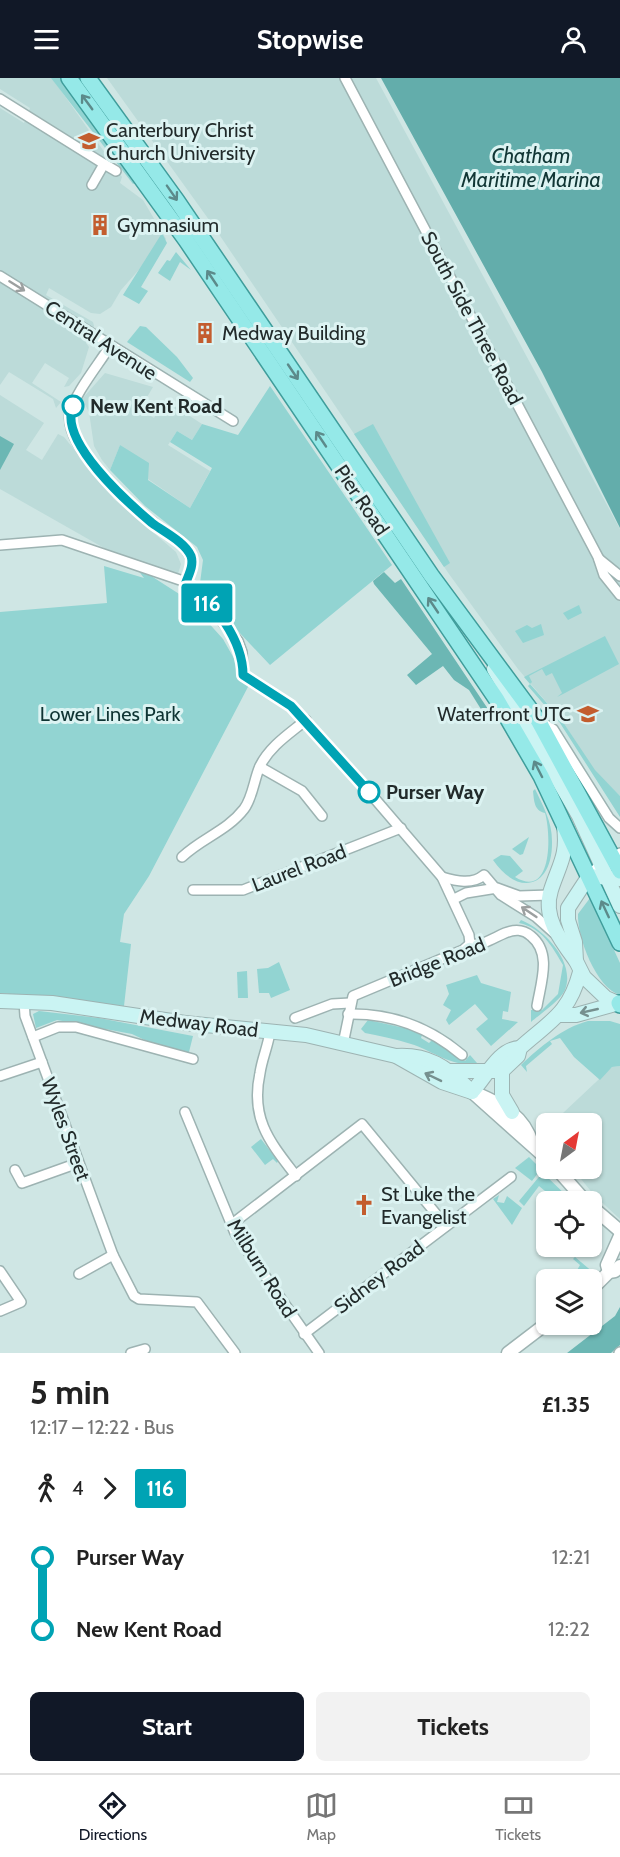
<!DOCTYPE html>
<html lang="en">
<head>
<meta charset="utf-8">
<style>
	:root { --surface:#fff; --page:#f2f2f2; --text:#222; --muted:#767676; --line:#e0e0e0; --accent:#111827 }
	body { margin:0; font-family:Cabin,sans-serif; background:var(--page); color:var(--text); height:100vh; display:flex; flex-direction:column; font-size:22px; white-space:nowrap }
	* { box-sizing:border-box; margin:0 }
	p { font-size:20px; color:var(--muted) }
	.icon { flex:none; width:33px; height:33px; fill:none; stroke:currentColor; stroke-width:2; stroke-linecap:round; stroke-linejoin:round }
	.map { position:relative; height:1275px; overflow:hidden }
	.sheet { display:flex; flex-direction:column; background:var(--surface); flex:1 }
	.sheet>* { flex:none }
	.badge { padding:0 12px; border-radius:4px; font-size:21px; line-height:39px }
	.needle { width:39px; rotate:32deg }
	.fabs { position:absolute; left:536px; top:1035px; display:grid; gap:12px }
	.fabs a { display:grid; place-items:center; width:66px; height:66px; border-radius:9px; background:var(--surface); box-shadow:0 2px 4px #0004; font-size:30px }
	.map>.badge { position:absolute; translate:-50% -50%; box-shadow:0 0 0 3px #fff }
	.legs { display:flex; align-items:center; gap:9px; height:66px; padding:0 30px; font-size:20px }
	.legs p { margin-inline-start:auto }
	.summary { display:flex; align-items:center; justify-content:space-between; height:102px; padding:0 30px }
	h1 { font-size:33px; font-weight:700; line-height:45px }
	.action { display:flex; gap:12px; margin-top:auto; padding:12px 30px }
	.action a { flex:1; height:69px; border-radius:9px; background:var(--accent); color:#fff; font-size:24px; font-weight:700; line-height:69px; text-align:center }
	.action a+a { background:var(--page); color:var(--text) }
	ul { padding:0 30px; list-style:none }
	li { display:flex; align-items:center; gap:21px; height:72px; font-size:22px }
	li i { display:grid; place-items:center; width:9px; height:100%; margin:0 8px; background:currentColor }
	li i::after { content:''; width:15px; height:15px; margin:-8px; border:4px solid; border-radius:50%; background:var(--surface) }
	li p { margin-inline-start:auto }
	li:first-child i { background:linear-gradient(#0000 50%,currentColor 0) }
	li:last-child i { background:linear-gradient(currentColor 50%,#0000 0) }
	header { display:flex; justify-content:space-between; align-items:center; height:78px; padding:0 30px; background:var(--accent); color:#fff; font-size:27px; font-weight:700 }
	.dock { display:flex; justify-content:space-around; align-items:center; height:84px; border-top:2px solid var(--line); background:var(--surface); font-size:16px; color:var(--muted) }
	.dock a { display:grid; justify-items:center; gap:3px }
	.dock .on { color:var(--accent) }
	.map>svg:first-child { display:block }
	.built { fill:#bcdbd9 }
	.green { fill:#92d4d2 }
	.forest { fill:#6cb7b4 }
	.water { fill:#63adab }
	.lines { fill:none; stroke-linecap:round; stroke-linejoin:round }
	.minor-casing { stroke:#9db3b2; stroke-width:12 }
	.tertiary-casing { stroke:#9db3b2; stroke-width:15 }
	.secondary-casing { stroke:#9db3b2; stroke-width:16 }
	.primary-casing { stroke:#3f9d9b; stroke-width:18 }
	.minor { stroke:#fff; stroke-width:9 }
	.tertiary { stroke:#fff; stroke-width:12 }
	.secondary { stroke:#caf4f3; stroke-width:14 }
	.primary { stroke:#95e9e8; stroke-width:15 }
	.oneway { stroke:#5c8a8a }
	.oneway2 { stroke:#9ca0a0 }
	.oneway3 { stroke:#76908f }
	.line-1-casing { stroke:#fff; stroke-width:14 }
	.line-1 { stroke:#00a3b4; stroke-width:9 }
	.stop-1-dot { fill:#fff; stroke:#00a3b4; stroke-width:3 }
	.labels { text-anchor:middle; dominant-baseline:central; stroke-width:6; stroke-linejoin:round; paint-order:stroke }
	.poi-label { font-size:20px; fill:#222b2b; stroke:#dcf3f2; text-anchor:start }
	.street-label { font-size:20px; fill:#222b2b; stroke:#dcf3f2 }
	.stop-label { font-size:20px; font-weight:bold; fill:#222b2b; stroke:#dcf3f2; text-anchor:start }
	.park-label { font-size:20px; fill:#0f3433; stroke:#dcf3f2 }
	.water-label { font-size:21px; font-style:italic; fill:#113635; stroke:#dcf3f2 }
</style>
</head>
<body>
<header><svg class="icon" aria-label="menu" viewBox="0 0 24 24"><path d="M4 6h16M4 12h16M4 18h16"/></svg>Stopwise<svg class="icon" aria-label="person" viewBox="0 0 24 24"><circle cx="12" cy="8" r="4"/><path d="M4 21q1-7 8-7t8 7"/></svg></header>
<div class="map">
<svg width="620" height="1275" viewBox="0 0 620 1275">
	<rect width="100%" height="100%" fill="#cfe6e4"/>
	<!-- built -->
	<g class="built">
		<path d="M0 0H52L122 99 120 105 143 122 166 161 121 212 111 229 100 236 91 235 49 210 46 217 93 244 94 248 86 265 89 269 81 295 69 308 64 309 69 300 45 285 32 305 61 324 56 330 53 321 9 294 0 307V30L24 45 30 30 0 11Z"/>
		<path d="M107 0H376L620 451V718L594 692 561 641 518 591 449 496 212 146Z"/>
		<path d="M105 295 153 309 140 331 154 340 165 322 202 346 192 362 177 353 168 367 210 393 190 430 148 401 120 367 110 392 102 382 94 368 89 334 82 321Z"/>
		<path d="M0 317 44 345 26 372 42 382 58 356 64 359 114 421 176 474 181 486 178 496 134 487 0 411Z"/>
		<path d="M620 988V1141L594 1117 573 1091 591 1090V1046L573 1045 563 1035 612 989Z"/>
	</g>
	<!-- green -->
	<g class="green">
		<path d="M51 0H62L135 105 133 106Z"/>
		<path d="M162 155 167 165 141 209 148 213 139 226 123 217Z"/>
		<path d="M176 174 191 192 180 184 170 203 158 195 167 182 170 183Z"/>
		<path d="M140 248 146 249 177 279 193 300 190 304 127 264Z"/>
		<path d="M270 308 392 487 270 587 204 517 206 514 200 505 203 482 197 469 145 428 110 392 120 367 149 385 148 402 190 430 212 390 170 364 177 353 192 362 202 346 238 357Z"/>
		<path d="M373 346 450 485 444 489 354 356Z"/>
		<path d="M134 487 187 521 223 561 249 607 149 798 124 836 120 864 131 866 124 928 0 915V534L107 525 104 488 144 500Z"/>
		<path d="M579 527 582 535 568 542 563 535Z"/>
		<path d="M541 546 544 557 523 565 515 553 527 547 532 550Z"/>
		<path d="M605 558 619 586 565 615 557 619 562 615 552 595 546 598 542 591 529 598 532 604 530 606 561 641 595 692 620 718V739L560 645 528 608 530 606 524 599Z"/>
		<path d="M535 711C543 728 552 743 552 763 553 809 519 820 493 782L501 777 510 778 523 793 515 799C553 822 551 755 545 735 534 733 534 722 533 713Z"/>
		<path d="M529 759 523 776 520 777 512 771Z"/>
		<path d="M590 820 620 885V917C596 910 577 859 578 836Z"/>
		<path d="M521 842C544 851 576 884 565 912 560 923 540 936 531 944V932H542L558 916 563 887C552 868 542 850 519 845Z"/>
		<path d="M279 884 290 912 271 920 269 915H259L257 891 268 890Z"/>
		<path d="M247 893 248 920H238L237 894Z"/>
		<path d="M477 897 481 905 511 914 508 934 503 933 502 941 518 944 491 968 476 951 488 941 475 926 449 947 446 942 451 932 443 927 449 916 446 907Z"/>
		<path d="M39 933 99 940 193 958 187 982 132 956 57 942 36 950 33 936Z"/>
		<path d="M368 942 423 954 421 960 429 965 434 960 465 983 470 977 477 985C455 991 431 972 411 966 395 961 380 958 365 955L361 951Z"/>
		<path d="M588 943H610L620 946V988L612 989 600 1002 574 979 560 960 550 963 552 966 526 988 527 994 521 987C540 969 562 950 588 943Z"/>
		<path d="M261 1061 278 1083 277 1085 273 1081 265 1087 251 1069Z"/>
		<path d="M529 1079 541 1091 532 1103 515 1090Z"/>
		<path d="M543 1094V1095L572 1123H557L539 1108 524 1128 519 1123Z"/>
		<path d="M499 1117 497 1124 504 1125 507 1118 522 1130 512 1147 493 1121Z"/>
		<path d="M575 1179 594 1195 588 1201H572L580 1187 573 1181Z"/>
	</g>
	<!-- forest -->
	<g class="forest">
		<path d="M0 358 14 366 0 392Z"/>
		<path d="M384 494 395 505 401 501 494 640 489 644 469 612 454 602 443 588 416 607 407 597 432 576 374 506 373 503Z"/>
		<path d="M620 1229V1267L611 1275H567L615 1238Z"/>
	</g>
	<!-- water -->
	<path class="water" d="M381 0H620V450L542 294Z"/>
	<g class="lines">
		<defs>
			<g id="minor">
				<path d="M345 0 598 479 604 497 620 517"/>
				<path d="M0 21 104 86 92 107"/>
				<path d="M104 86 116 93"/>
				<path d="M0 198 233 343"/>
				<path d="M110 268C99 286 74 316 70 336 64 370 133 430 159 449 172 459 189 468 192 485L186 504"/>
				<path d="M0 467 62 462 186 504 199 515 238 563 242 574 243 597 291 628 357 700 442 799 469 857 470 866"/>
				<path d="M599 481 620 498"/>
				<path d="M540 643 553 651 609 740 620 750"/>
				<path d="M260 689 302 713 322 738"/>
				<path d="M182 779C202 760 227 753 244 731 253 719 254 701 260 688 270 668 289 656 306 642"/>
				<path d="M589 798 602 784 620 775"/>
				<path d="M442 799C456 803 472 807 484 797L501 817 536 839 554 855"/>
				<path d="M193 812H243L401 750"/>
				<path d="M454 821 466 815 497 810 519 818 550 817"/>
				<path d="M470 866C483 868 493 860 505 855 515 851 523 851 531 858 552 875 541 904 537 928"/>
				<path d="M24 923 25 938 113 1177 134 1218 139 1221 197 1224 235 1275"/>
				<path d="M348 936C392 935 429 949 462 977"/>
				<path d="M295 940 332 926 350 925"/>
				<path d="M270 954C268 968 262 981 260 995 250 1041 270 1064 296 1098"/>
				<path d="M33 959 58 949H76L193 981"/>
				<path d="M343 966 353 918 463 872 470 866"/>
				<path d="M0 998 42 984"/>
				<path d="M185 1034 235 1155 319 1275"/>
				<path d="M15 1092 22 1105 78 1085"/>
				<path d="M232 1146 362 1046 446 1148"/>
				<path d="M0 1193 21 1224 0 1233"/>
				<path d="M79 1196 113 1177"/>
				<path d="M304 1256 511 1099"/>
				<path d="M131 1275 145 1271"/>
				<path d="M619 1275 620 1274"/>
			</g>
			<g id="tertiary">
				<path d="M472 1014 546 1080"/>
				<path d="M478 1016C503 1027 524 1038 532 1065"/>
				<path d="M556 1090 586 1124"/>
				<path d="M591 1128 620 1153"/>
				<path d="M609 1194 607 1187 620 1158"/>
				<path d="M591 1212 609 1194 615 1193 620 1188"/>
				<path d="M508 1275 546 1246"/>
			</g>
			<g id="secondary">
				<path d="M494 591 579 738 620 828"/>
				<path d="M564 749C568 777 559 787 551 812 542 839 561 863 576 883"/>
				<path d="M620 801 589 798 568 830V842L575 864 576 883 584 899 606 920 620 926"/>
				<path d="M0 923 52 925 185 945 306 957 396 978 442 1004 472 1014"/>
				<path d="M559 937H576L619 925"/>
				<path d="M396 978C428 976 446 989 468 1010"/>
				<path d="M450 993H495"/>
				<path d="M472 1014C486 999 499 970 520 970"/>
				<path d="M512 1034 502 1017V993L518 978 520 970C550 943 569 936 580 894"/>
			</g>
			<g id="primary">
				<path d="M69 0 186 162 497 622 541 698 620 865"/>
				<path d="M88 0 177 123 431 497 538 642 620 793"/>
				<path d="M619 925 620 927"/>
			</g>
		</defs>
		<!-- minor casing -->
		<use href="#minor" class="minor-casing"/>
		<!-- tertiary casing -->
		<use href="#tertiary" class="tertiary-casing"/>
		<!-- secondary casing -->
		<use href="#secondary" class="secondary-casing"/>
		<!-- primary casing -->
		<use href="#primary" class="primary-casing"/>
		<!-- minor -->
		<use href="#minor" class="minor"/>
		<!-- tertiary -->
		<use href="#tertiary" class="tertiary"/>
		<!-- secondary -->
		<use href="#secondary" class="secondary"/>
		<!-- primary -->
		<use href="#primary" class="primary"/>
	</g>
	<!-- one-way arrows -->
	<defs><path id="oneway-shaft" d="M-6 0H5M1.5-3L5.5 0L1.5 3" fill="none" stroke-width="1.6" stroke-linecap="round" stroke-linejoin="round" transform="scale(1.5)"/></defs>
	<g class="oneway">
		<use href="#oneway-shaft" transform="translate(87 24) rotate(-126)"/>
		<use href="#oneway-shaft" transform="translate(172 115) rotate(55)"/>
		<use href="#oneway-shaft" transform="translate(212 200) rotate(-124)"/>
		<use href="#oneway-shaft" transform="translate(293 294) rotate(56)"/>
		<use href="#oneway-shaft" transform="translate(321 361) rotate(-124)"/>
		<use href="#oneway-shaft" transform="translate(433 527) rotate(-124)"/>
		<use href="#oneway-shaft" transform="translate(538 691) rotate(-117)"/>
		<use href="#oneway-shaft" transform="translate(605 831) rotate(-115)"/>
	</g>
	<g class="oneway2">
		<use href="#oneway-shaft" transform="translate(17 208) rotate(32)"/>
		<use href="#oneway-shaft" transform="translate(529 834) rotate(-146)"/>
	</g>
	<g class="oneway3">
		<use href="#oneway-shaft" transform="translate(589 933) rotate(167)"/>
		<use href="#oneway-shaft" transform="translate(433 999) rotate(-154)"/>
	</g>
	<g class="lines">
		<defs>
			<path id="line-1" d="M73 328C58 363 127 424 152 445 164 454 185 464 191 478 194 487 189 496 186 504 214 524 243 562 243 597L291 628 369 714"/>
		</defs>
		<!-- line-1 casing -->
		<use href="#line-1" class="line-1-casing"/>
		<!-- line-1 -->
		<use href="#line-1" class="line-1"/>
	</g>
	<!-- icons -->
	<defs>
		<symbol id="university-bare" viewBox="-9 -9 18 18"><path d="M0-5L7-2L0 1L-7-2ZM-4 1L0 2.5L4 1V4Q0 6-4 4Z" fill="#c35d2e" stroke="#dcf3f2" stroke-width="2.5" paint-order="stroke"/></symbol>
		<symbol id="building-bare" viewBox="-9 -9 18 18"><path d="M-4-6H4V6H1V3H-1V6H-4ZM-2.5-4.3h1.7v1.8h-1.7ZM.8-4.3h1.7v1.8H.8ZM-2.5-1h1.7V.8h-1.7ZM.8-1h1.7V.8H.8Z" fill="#c35d2e" stroke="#dcf3f2" stroke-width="2.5" paint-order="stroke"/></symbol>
		<symbol id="school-bare" viewBox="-9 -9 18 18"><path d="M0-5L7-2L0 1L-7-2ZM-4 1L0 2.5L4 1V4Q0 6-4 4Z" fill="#c35d2e" stroke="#dcf3f2" stroke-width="2.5" paint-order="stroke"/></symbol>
		<symbol id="church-bare" viewBox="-9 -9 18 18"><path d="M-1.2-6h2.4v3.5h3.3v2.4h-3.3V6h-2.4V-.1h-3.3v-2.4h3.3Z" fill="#c35d2e" stroke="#dcf3f2" stroke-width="2.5" paint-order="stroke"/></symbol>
	</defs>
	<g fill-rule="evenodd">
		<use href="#university-bare" x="74" y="48" width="30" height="30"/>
		<use href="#building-bare" x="85" y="132" width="30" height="30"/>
		<use href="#building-bare" x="190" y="240" width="30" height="30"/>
		<use href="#school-bare" x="573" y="621" width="30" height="30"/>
		<use href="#church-bare" x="349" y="1112" width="30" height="30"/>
	</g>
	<!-- markers -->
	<g class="stop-1-dot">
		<circle cx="73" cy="328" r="10"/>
		<circle cx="369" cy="714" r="10"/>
	</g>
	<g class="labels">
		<!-- poi labels -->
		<g class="poi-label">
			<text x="106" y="52">Canterbury Christ<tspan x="106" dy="23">Church University</tspan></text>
			<text x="117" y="147">Gymnasium</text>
			<text x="222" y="255">Medway Building</text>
			<text x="571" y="636" text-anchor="end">Waterfront UTC</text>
			<text x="381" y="1116">St Luke the<tspan x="381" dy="23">Evangelist</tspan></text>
		</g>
		<!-- street labels -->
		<g class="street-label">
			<text transform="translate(472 240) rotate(62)">South Side Three Road</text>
			<text transform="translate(101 262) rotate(33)">Central Avenue</text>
			<text transform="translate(362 422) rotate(56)">Pier Road</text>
			<text transform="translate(299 790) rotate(-21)">Laurel Road</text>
			<text transform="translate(437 884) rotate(-22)">Bridge Road</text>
			<text transform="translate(199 945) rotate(7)">Medway Road</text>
			<text transform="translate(66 1051) rotate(70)">Wyles Street</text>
			<text transform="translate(262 1190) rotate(58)">Milburn Road</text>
			<text transform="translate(379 1199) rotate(-37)">Sidney Road</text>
		</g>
		<!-- stop labels -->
		<g class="stop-label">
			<text x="90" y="328">New Kent Road</text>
			<text x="386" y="714">Purser Way</text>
		</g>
		<!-- park labels -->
		<g class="park-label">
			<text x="110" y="636">Lower Lines Park</text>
		</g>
		<!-- water labels -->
		<g class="water-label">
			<text x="531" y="77">Chatham<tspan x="531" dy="24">Maritime Marina</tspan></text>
		</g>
	</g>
</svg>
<div class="fabs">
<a><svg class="needle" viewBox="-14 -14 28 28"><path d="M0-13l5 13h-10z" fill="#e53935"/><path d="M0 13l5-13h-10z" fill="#767676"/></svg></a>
<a><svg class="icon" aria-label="locate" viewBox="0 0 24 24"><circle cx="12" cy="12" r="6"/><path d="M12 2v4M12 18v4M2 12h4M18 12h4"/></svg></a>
<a><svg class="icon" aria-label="layers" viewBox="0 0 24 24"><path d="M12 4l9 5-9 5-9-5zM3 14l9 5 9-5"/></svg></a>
</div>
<b class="badge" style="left:207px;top:525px;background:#00a3b4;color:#fff">116</b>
</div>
<section class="sheet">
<div class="summary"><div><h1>5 min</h1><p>12:17 – 12:22 · Bus</p></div><b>£1.35</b></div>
<div class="legs"><svg class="icon" aria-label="walk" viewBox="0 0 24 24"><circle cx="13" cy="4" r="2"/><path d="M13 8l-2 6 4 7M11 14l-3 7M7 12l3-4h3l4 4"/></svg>4<svg class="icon" aria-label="forward" viewBox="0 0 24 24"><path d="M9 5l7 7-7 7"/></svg><b class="badge" style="background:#00a3b4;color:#fff">116</b></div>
<ul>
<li><i style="color:#00a3b4"></i><b>Purser Way</b><p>12:21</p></li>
<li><i style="color:#00a3b4"></i><b>New Kent Road</b><p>12:22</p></li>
</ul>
<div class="action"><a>Start</a><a>Tickets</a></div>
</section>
<nav class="dock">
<a class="on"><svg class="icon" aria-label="directions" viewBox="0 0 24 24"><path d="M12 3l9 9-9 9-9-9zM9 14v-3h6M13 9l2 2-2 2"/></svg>Directions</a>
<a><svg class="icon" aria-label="map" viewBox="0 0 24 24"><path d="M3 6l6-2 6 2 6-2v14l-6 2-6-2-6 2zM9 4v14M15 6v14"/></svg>Map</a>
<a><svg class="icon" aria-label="tickets" viewBox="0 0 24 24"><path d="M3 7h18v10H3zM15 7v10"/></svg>Tickets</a>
</nav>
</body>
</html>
